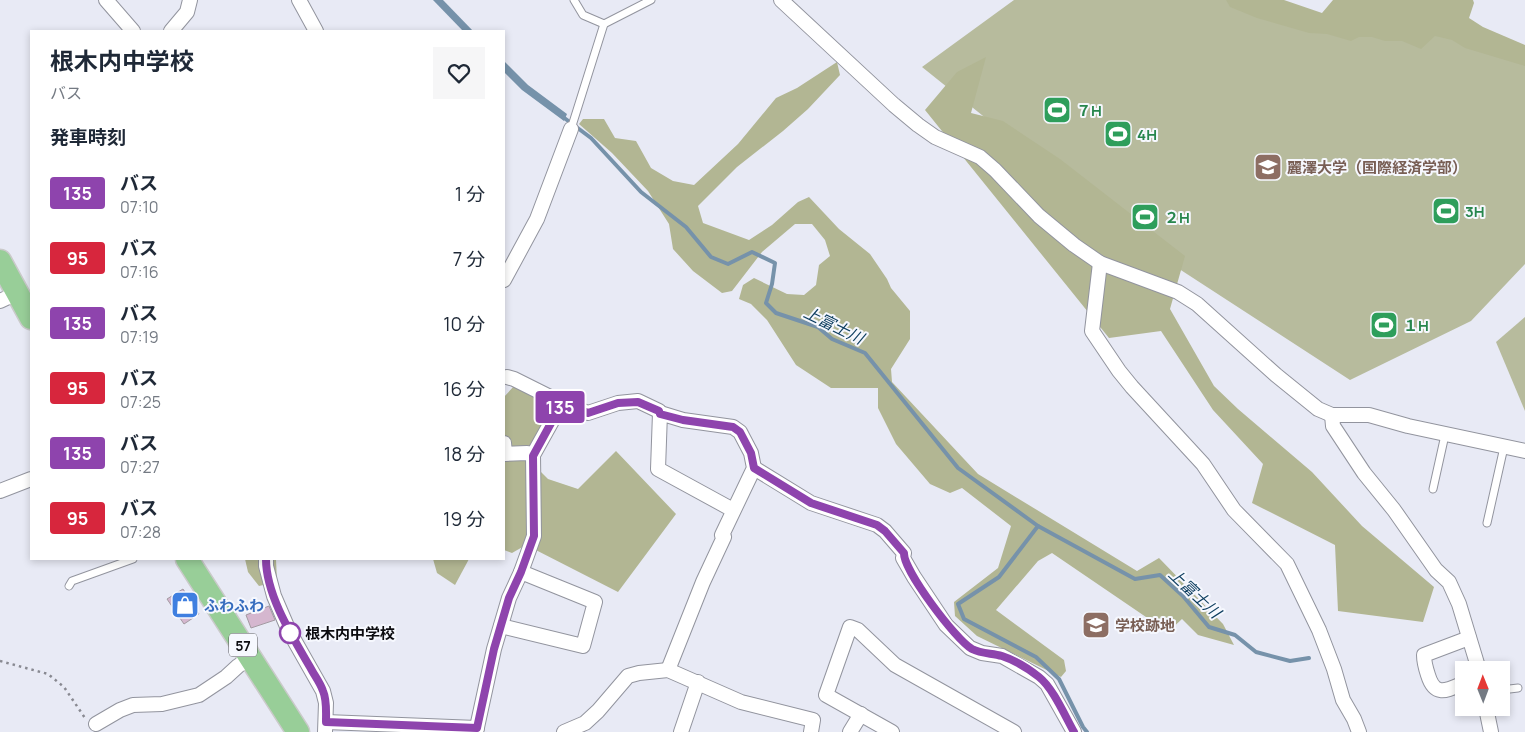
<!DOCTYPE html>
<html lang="ja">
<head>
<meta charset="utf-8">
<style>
	:root { --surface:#fff; --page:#f6f6f7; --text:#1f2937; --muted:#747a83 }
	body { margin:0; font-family:Manrope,"Noto Sans JP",sans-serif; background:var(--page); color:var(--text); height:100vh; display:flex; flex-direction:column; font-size:19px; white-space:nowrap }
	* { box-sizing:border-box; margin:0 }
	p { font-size:16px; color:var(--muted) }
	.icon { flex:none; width:28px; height:28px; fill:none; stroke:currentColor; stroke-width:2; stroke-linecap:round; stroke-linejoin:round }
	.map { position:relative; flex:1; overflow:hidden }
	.details { position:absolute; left:30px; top:30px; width:475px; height:530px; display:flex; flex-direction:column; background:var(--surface); border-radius:0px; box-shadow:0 2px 8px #0003 }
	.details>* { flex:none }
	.badge { padding:0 10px; border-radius:4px; font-size:18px; line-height:32px }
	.needle { width:32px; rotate:359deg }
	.fabs { position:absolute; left:1455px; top:661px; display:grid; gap:10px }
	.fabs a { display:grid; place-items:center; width:55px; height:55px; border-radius:0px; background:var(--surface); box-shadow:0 2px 8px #0003; font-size:25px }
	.map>.badge { position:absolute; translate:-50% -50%; box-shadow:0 0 0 2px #fff }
	h2 { padding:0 20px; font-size:19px; line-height:45px }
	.round { display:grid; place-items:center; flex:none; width:52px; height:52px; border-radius:0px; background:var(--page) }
	.headline { display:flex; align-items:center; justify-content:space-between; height:85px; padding:0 20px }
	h1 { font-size:24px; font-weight:700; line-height:38px }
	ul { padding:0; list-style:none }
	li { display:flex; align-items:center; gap:15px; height:65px; padding:0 20px }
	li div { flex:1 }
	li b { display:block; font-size:19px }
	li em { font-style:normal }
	li .badge { min-width:55px; font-weight:700; text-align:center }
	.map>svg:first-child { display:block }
	.green { fill:#b7bb9d }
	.forest { fill:#b2b693 }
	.water { fill:#7692aa }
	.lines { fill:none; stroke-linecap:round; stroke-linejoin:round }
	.stream { stroke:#7692aa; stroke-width:4 }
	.building { fill:#d5b7cf; stroke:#a39aa1 }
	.service-casing { stroke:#92949e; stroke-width:9 }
	.minor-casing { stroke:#92949e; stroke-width:16 }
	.primary-casing { stroke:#cacaca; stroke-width:25 }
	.path { stroke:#888991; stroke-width:2.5; stroke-dasharray:2.5 4; stroke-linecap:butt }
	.service { stroke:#fff; stroke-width:7 }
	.minor { stroke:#fff; stroke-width:14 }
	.primary { stroke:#98ce98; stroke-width:22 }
	.line-casing { stroke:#fff; stroke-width:11 }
	.line { stroke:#8e44ad; stroke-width:8 }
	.stop-dot { fill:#fff; stroke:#8e44ad; stroke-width:2.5 }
	.labels { text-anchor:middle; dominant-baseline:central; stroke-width:4; stroke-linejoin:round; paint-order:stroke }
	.shield { fill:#f6f8fe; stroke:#525357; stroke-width:1 }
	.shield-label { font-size:14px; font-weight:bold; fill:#0c0c10 }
	.leisure-label { font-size:15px; font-weight:bold; fill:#27864d; stroke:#f6f8fe; text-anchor:start }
	.education-label { font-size:15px; font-weight:bold; fill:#785e54; stroke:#f6f8fe; text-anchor:start }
	.shop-label { font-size:15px; font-weight:bold; fill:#366cbe; stroke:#f6f8fe; text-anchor:start }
	.stop-label { font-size:15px; font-weight:bold; fill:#0c0c10; stroke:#f6f8fe; text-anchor:start }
	.water-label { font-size:16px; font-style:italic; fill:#0b3c5e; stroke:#f6f8fe }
</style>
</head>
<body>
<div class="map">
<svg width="1525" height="732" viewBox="0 0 1525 732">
	<rect width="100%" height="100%" fill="#e8eaf5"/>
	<!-- green -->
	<g class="green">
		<path d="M1014 0H1241L1340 23 1460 32 1525 57V264L1471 321 1350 380 1150 250 922 67Z"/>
		<path d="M1525 317V411L1496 342Z"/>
	</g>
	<!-- forest -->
	<g class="forest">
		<path d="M1226 0H1284L1322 13 1333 0H1473L1474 3 1469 18 1483 27 1525 45V66L1465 48 1452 40 1435 36 1421 49 1402 41H1385L1372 37H1359L1351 41 1327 34 1309 33 1257 18 1230 7Z"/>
		<path d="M986 57 971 113 1003 121 1060 159 1185 256 1170 309 1214 386 1238 409 1312 472 1362 526 1434 587 1423 622 1338 611 1335 545 1252 503 1263 464 1213 410 1161 331 1109 338 925 110 957 72Z"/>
		<path d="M837 62 840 75 808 109 783 131 737 167 698 206 703 223 749 240 772 225 798 202 809 197 839 229 870 254 887 279 891 288 910 311V339L891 369 892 382 978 474 1137 571 1159 558 1223 624 1234 645 1198 635 1182 619 1168 632 1052 553 1038 561 996 610 1064 660 1066 671 1061 677 977 636 955 616 954 602 998 568 1011 526 962 488 950 493 930 484 896 444 878 408V388H831L796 365 767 320 751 304 739 299 743 285 754 278 787 294 804 295 816 285 819 265 830 256 825 240 812 224H795L762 252 732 291 722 293 693 271 673 249 669 224 648 191 612 153 579 124 583 119H604L615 138 636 141 651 168 673 181 694 185 738 144 776 98 797 88Z"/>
		<path d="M514 386 555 407 524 455 548 479 578 489 616 451 676 514 618 592 526 545 512 553 504 550V397Z"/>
		<path d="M245 559H276L277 582 259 586 248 572Z"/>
		<path d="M433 559H469L455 585 437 573Z"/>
	</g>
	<!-- water -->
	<g class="water">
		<path d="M433 0H443L473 31H463Z"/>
		<path d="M504 61 528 85 567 114 564 121 522 90 504 72Z"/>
	</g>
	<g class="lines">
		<!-- stream -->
		<g class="stream">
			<path d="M563 117 591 138 641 192 686 227 711 257 728 264 752 252 775 263 772 284 766 303 776 313 818 327 832 339 865 353 958 468 1038 526 999 577 958 604 964 619 1036 657 1059 679 1083 727 1087 732"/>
			<path d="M1038 526 1135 579 1160 575 1183 596 1209 627 1235 635 1256 652 1290 661 1309 658"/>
		</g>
	</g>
	<!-- building -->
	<g class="building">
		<path d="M183 589 199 614 184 624 167 599Z"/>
		<path d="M269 606 275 620 251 628 246 615Z"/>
	</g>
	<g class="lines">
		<defs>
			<g id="service">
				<path d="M574 0 583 15 604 24"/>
				<path d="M571 129 604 24 651 0"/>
				<path d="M1433 489 1445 435"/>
				<path d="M1487 523 1504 447"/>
				<path d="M69 586 72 581 133 559"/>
				<path d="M1501 690 1518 688"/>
			</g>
			<g id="minor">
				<path d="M106 0 133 31"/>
				<path d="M299 0 316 31"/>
				<path d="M781 0 894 105 918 125 935 137 980 157 995 170 1039 216 1074 245 1100 263 1178 292 1197 304 1276 375 1318 409 1332 415H1369L1408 426 1525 451"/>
				<path d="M171 31 187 12 190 0"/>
				<path d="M1100 263 1092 331 1119 371 1132 387 1203 464 1234 510 1287 564 1319 630 1334 669 1343 700 1354 719 1359 732"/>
				<path d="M504 280 537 219 571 129"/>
				<path d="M0 301 17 293"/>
				<path d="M507 377 514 379 562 403 588 413 618 403 638 401 659 411 660 413"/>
				<path d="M1332 415 1333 426 1364 473 1394 510 1436 570 1449 582 1459 604 1479 670"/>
				<path d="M504 443 505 454 527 453 533 455"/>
				<path d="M754 468 811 503 877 525 885 531 904 553 903 558 914 577 946 625 970 648 982 653 1002 656 1039 677 1047 684 1074 732"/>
				<path d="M0 491 31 479"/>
				<path d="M266 559V566L274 596 289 631 323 691 326 703 325 732"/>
				<path d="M501 626 583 646 595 602 521 572"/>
				<path d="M668 670 703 582 724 537 722 535 754 468 751 453 740 432 733 427 683 420 660 413 658 469 733 510"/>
				<path d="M1464 683C1447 690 1435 698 1428 675 1426 669 1424 662 1424 655L1469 638"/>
				<path d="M1486 708 1491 732"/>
				<path d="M326 722 477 728"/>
				<path d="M96 724 120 710 133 705 162 704 199 695 226 677 238 666 251 657"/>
				<path d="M476 732 494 649 509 598 521 572 534 536 533 455 562 403"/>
				<path d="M564 732 585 723 598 711 628 676 639 673 668 670 741 702 813 720 811 732"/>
				<path d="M681 732 698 682"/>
				<path d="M850 732 861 714"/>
				<path d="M892 732 826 695 850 627 858 630 895 665 1014 732"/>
			</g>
			<g id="primary">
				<path d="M0 261 31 318"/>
				<path d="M187 559 298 732"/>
			</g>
		</defs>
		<!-- service casing -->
		<use href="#service" class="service-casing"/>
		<!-- minor casing -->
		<use href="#minor" class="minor-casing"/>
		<!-- primary casing -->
		<use href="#primary" class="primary-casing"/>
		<!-- path -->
		<path class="path" d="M0 661 48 674 64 687 85 718"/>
		<!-- service -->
		<use href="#service" class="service"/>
		<!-- minor -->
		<use href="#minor" class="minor"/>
		<!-- primary -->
		<use href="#primary" class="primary"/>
	</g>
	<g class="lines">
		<defs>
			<path id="line" d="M266 559C266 595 292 636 310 667 314 675 320 682 323 691 327 700 326 711 326 722L477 728 494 649 509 598 521 572 534 536 533 456 562 403 588 413 618 403 638 402 659 411 660 414 683 420 733 427 740 432 751 453 754 468 811 503 877 525 885 531 904 553C903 570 956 640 972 649 982 654 992 653 1002 656 1014 660 1029 669 1039 677 1053 688 1065 716 1074 732"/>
		</defs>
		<!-- line casing -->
		<use href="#line" class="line-casing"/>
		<!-- line -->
		<use href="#line" class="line"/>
	</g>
	<!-- icons -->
	<defs>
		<symbol id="stadium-square" viewBox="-11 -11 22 22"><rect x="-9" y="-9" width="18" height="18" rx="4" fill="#2e9e5b" stroke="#f6f8fe"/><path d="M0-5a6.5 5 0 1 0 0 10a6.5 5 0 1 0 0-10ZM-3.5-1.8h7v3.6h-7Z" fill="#fff"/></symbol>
		<symbol id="university-square" viewBox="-11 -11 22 22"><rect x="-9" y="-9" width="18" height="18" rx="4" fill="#8d6e63" stroke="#f6f8fe"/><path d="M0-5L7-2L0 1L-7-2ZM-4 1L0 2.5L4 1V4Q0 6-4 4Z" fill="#fff"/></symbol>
		<symbol id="shop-square" viewBox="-11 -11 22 22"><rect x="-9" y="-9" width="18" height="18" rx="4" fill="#3f7fe0" stroke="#f6f8fe"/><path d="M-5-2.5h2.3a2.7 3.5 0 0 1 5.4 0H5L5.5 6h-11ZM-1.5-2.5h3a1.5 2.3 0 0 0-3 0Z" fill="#fff"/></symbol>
		<symbol id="school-square" viewBox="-11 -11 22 22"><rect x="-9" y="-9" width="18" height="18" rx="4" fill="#8d6e63" stroke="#f6f8fe"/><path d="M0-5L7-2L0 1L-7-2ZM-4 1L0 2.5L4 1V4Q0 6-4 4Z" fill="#fff"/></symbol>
	</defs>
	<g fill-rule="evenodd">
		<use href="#stadium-square" x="1041" y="94" width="32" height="32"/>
		<use href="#stadium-square" x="1102" y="118" width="32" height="32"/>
		<use href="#university-square" x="1252" y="151" width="32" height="32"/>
		<use href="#stadium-square" x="1430" y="195" width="32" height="32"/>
		<use href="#stadium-square" x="1129" y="201" width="32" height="32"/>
		<use href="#stadium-square" x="1368" y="309" width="32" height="32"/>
		<use href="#shop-square" x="169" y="589" width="32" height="32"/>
		<use href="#school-square" x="1080" y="609" width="32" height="32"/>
	</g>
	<!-- markers -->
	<circle class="stop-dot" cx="290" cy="633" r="10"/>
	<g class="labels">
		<!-- shield labels -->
		<rect class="shield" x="229" y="633.5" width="28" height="23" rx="4"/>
		<g class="shield-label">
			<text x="243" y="645">57</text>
		</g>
		<!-- leisure labels -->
		<g class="leisure-label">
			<text x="1076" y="110">７H</text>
			<text x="1137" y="134">4H</text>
			<text x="1465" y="211">3H</text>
			<text x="1164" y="217">２H</text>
			<text x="1403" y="325">１H</text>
		</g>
		<!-- education labels -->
		<g class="education-label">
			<text x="1287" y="167">麗澤大学（国際経済学部）</text>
			<text x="1115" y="625">学校跡地</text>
		</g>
		<!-- shop labels -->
		<g class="shop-label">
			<text x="204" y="605">ふわふわ</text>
		</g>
		<!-- stop labels -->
		<g class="stop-label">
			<text x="305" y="633">根木内中学校</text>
		</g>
		<!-- water labels -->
		<g class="water-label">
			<text transform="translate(834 325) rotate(26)">上富士川</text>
			<text transform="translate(1195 593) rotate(43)">上富士川</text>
		</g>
	</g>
</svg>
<div class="fabs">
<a><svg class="needle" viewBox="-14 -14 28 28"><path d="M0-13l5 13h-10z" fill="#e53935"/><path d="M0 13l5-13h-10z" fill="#747a83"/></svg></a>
</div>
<b class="badge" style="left:560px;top:407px;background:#8e44ad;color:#fff">135</b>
<section class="details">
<div class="headline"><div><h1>根木内中学校</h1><p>バス</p></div><a class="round"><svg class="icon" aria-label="heart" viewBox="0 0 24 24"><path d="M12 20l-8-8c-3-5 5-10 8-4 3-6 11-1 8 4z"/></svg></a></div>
<h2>発車時刻</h2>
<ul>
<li><span class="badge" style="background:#8e44ad;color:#fff">135</span><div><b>バス</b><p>07:10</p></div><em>1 分</em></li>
<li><span class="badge" style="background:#d7263d;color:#fff">95</span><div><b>バス</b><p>07:16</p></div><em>7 分</em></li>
<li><span class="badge" style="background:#8e44ad;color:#fff">135</span><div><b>バス</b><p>07:19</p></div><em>10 分</em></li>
<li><span class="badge" style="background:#d7263d;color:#fff">95</span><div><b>バス</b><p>07:25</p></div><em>16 分</em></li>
<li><span class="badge" style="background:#8e44ad;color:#fff">135</span><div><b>バス</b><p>07:27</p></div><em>18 分</em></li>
<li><span class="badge" style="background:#d7263d;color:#fff">95</span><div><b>バス</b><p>07:28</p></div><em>19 分</em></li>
</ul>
</section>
</div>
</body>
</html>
